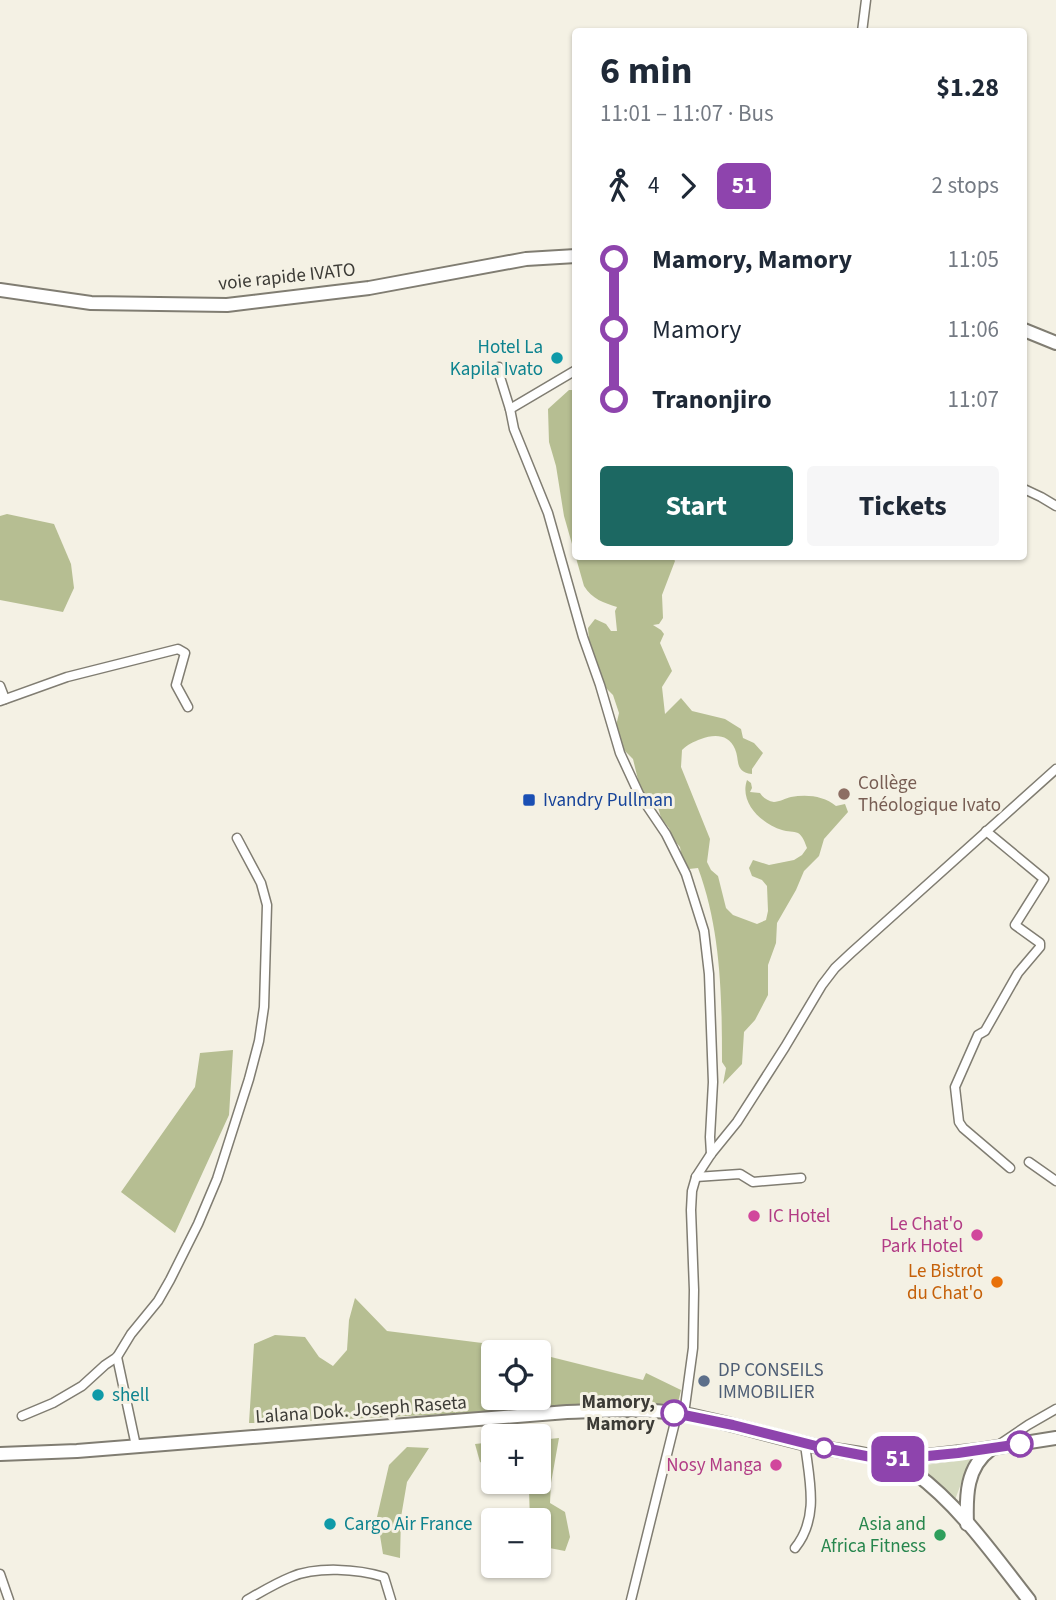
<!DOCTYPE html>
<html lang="en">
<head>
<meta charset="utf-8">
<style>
	:root { --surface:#fff; --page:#f6f6f7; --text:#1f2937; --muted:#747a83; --accent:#1c6862 }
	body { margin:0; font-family:"Source Sans 3",sans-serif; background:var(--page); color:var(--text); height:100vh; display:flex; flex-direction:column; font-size:26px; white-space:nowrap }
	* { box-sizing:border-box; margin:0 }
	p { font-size:23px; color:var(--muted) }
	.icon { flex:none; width:38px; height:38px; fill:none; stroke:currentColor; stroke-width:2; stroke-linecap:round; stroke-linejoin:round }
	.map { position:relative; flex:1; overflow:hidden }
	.panel { position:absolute; left:572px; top:28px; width:455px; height:532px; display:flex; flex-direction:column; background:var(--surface); border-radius:7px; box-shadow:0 2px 5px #0004 }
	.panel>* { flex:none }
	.badge { padding:0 14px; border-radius:10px; font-size:24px; line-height:46px }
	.tools { position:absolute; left:481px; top:1340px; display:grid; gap:14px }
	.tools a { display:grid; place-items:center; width:70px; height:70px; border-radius:7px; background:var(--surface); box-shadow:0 2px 5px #0004; font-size:35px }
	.map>.badge { position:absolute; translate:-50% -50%; box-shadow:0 0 0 4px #fff }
	.legs { display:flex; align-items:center; gap:10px; height:77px; padding:0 28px; font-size:23px }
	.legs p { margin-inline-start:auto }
	.headline { display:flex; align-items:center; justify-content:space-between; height:119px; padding:0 28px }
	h1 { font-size:38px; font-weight:700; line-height:52px }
	.cta { display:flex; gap:14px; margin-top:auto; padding:14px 28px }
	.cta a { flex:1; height:80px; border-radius:7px; background:var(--accent); color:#fff; font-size:28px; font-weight:700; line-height:80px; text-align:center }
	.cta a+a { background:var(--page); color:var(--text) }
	ul { padding:0 28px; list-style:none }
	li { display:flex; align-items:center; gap:24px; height:70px; font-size:26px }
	li i { display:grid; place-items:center; width:10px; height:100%; margin:0 9px; background:currentColor }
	li i::after { content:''; width:18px; height:18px; margin:-9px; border:5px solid; border-radius:50%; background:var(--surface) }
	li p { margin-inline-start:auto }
	li:first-child i { background:linear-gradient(#0000 50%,currentColor 0) }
	li:last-child i { background:linear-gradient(currentColor 50%,#0000 0) }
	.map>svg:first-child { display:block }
	.green { fill:#d5dabf }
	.forest { fill:#b6be92 }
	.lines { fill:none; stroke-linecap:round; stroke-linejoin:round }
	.street-casing { stroke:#807d72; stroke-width:11 }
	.secondary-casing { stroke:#807d72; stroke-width:16 }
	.street { stroke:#fff; stroke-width:8 }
	.secondary { stroke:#fff; stroke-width:12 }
	.line-1-casing { stroke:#fff; stroke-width:16 }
	.line-1 { stroke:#8e44ad; stroke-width:10 }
	.culture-dot { fill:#0f9aa8; stroke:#f4f1e4; stroke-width:2.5 }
	.education-dot { fill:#8d6e63; stroke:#f4f1e4; stroke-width:2.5 }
	.transit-dot { fill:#1a4fb4; stroke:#f4f1e4; stroke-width:2.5 }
	.hotel-dot { fill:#d1479c; stroke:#f4f1e4; stroke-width:2.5 }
	.food-dot { fill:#e8710a; stroke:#f4f1e4; stroke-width:2.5 }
	.service-dot { fill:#5c6f8a; stroke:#f4f1e4; stroke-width:2.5 }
	.stop-1-dot { fill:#fff; stroke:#8e44ad; stroke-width:3.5 }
	.leisure-dot { fill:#2e9e5b; stroke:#f4f1e4; stroke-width:2.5 }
	.labels { text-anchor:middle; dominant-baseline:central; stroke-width:6; stroke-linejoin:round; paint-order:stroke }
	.street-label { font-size:19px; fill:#3c3b36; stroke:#f4f1e4 }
	.culture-label { font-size:19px; fill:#0d838f; stroke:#f4f1e4; text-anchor:start }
	.education-label { font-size:19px; fill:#785e54; stroke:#f4f1e4; text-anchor:start }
	.transit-label { font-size:19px; fill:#164399; stroke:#f4f1e4; text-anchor:start }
	.hotel-label { font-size:19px; fill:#b23c85; stroke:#f4f1e4; text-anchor:end }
	.food-label { font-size:19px; fill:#c56008; stroke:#f4f1e4; text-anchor:end }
	.service-label { font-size:19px; fill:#4e5e75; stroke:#f4f1e4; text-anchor:start }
	.stop-label { font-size:19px; font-weight:bold; fill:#3c3b36; stroke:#f4f1e4; text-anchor:end }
	.leisure-label { font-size:19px; fill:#27864d; stroke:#f4f1e4; text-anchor:end }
</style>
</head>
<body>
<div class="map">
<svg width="1056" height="1600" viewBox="0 0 1056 1600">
	<rect width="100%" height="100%" fill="#f4f1e4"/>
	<!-- green -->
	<path class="green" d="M970 1459 955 1500 918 1466Z"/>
	<!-- forest -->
	<g class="forest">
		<path d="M569 390H576V556H672L675 561 662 595 663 618 659 624 653 625 661 630 664 634 660 643 672 671 662 687 665 714 681 698 692 711 725 719 741 729 743 738 754 743 763 753 752 769V774C734 772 740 760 735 749 729 734 714 734 701 739 693 742 688 744 682 750L681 767 710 839 707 862 711 870 718 876 726 908 733 915 757 924 766 920 768 911 767 886 762 880 752 876 749 868 753 860 769 865 794 860 802 855 807 848C805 843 803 836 798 833 794 831 787 832 782 830 762 824 739 803 747 780L751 783 752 788 750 792 760 793C763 798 768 801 774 802 779 802 786 798 791 797 807 794 824 796 836 806L845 804 848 812 824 839 819 856 804 871 796 890 777 923 776 943 768 965V995L755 1020 744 1032 742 1064 723 1084 726 1068 722 1062C722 997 721 930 698 868L689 869 682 859 680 847 673 839 669 828 661 818 658 807 650 803 644 797 639 784 633 759 620 746 616 726 619 713 613 695 602 684 590 652 588 628 595 619 606 624 611 631H617L615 611 617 607C604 603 592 599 584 586L564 516 556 466 549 442 548 409Z"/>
		<path d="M7 514 54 524 71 564 74 588 63 612 0 600V516Z"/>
		<path d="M233 1050 229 1115 175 1233 121 1192 195 1087 200 1053Z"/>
		<path d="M355 1298 387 1331 513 1347 534 1353H494V1398H539V1354L643 1380 646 1373 681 1390 678 1403 264 1423H249L254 1344 275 1335 305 1337 319 1357 333 1366 347 1350 349 1320Z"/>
		<path d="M559 1438 551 1483 550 1503 565 1512 570 1537 565 1551 539 1546V1521H530L529 1490 517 1482H539V1440Z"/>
		<path d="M493 1442H494L493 1468 480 1462 475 1444Z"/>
		<path d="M407 1447 429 1448 407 1482 401 1517 400 1558 383 1554 377 1517 389 1465Z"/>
	</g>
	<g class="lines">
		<defs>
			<g id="street">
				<path d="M862 32 866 0"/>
				<path d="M499 367 500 377 510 409 514 429 548 513 583 637 600 685 620 753 639 794 666 834 686 874 704 931 709 974 713 1082 710 1137 711 1154"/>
				<path d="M510 409 576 370"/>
				<path d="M1024 489 1041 497 1056 506"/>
				<path d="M0 686 5 699"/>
				<path d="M0 701 67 677 178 649 185 653 176 685 188 707"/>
				<path d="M986 831 1044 879 1015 925 1040 943V947L1018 973 985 1031 978 1035 955 1087 959 1122 963 1128 1010 1168"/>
				<path d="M1029 1162 1056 1181"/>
				<path d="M696 1177 740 1174 753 1182 801 1178"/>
				<path d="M117 1357 136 1446"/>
				<path d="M684 1414 693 1348 694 1290 691 1210 692 1191 696 1177 711 1154 737 1122 785 1047 822 985 835 968 851 953 1056 769"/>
				<path d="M22 1416 53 1403 82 1386 105 1365 117 1357 131 1334 158 1301 170 1280 198 1224 217 1179 249 1079 259 1041 264 1007 267 905 261 883 237 838"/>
				<path d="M1000 1444 1028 1425 1056 1409"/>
				<path d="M795 1548C820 1517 809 1479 805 1444"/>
				<path d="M0 1574 9 1600"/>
				<path d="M247 1600C261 1592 276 1583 291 1577 317 1566 358 1569 384 1577L391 1600"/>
				<path d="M631 1600 677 1414"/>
			</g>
			<g id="secondary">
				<path d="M0 290 91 303 227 305 369 288 526 259 576 256"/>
				<path d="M1024 330 1056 343"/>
				<path d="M0 1454 77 1451 567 1412C605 1411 645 1408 684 1414 731 1423 777 1438 824 1448 854 1454 890 1455 915 1473 960 1506 995 1557 1029 1600"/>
				<path d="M891 1460 979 1450 1056 1438"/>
				<path d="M967 1524C966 1496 966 1467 991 1449"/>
			</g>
		</defs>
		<!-- street casing -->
		<use href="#street" class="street-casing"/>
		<!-- secondary casing -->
		<use href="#secondary" class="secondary-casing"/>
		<!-- street -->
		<use href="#street" class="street"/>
		<!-- secondary -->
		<use href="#secondary" class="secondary"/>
	</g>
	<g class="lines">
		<defs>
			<path id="line-1" d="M674 1413 733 1425 824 1448 887 1460 958 1453 1020 1444"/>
		</defs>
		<!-- line-1 casing -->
		<use href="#line-1" class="line-1-casing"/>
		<!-- line-1 -->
		<use href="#line-1" class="line-1"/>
	</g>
	<!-- markers -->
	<g class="culture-dot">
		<circle cx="557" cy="358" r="7"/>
		<circle cx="98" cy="1395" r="7"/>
		<circle cx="330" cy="1524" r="7"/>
	</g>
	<circle class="education-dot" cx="844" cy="794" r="7"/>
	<rect class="transit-dot" x="522" y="793" width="14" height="14" rx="3.5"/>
	<g class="hotel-dot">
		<circle cx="754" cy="1216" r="7"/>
		<circle cx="977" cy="1235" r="7"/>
		<circle cx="776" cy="1465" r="7"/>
	</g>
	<circle class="food-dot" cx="997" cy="1282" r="7"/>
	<circle class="service-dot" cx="704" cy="1381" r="7"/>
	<g class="stop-1-dot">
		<circle cx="674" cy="1413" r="12"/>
		<circle cx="1020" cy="1444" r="12"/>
		<circle cx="824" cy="1448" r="9"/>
	</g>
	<circle class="leisure-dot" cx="940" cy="1535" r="7"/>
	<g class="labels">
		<!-- street labels -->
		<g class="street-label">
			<text transform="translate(287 277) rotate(-6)">voie rapide IVATO</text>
			<text transform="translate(361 1410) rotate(-4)">Lalana Dok. Joseph Raseta</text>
		</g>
		<!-- culture labels -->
		<g class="culture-label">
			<text x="543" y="347" text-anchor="end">Hotel La<tspan x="543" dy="22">Kapila Ivato</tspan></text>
			<text x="112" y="1395">shell</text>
			<text x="344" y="1524">Cargo Air France</text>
		</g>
		<!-- education labels -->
		<g class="education-label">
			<text x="858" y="783">Collège<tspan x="858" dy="22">Théologique Ivato</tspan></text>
		</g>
		<!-- transit labels -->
		<g class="transit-label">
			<text x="543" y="800">Ivandry Pullman</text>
		</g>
		<!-- hotel labels -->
		<g class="hotel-label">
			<text x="768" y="1216" text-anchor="start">IC Hotel</text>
			<text x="963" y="1224">Le Chat'o<tspan x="963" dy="22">Park Hotel</tspan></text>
			<text x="762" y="1465">Nosy Manga</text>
		</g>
		<!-- food labels -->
		<g class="food-label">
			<text x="983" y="1271">Le Bistrot<tspan x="983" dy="22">du Chat'o</tspan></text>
		</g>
		<!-- service labels -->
		<g class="service-label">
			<text x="718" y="1370">DP CONSEILS<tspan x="718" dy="22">IMMOBILIER</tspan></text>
		</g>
		<!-- stop labels -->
		<g class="stop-label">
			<text x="655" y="1402">Mamory,<tspan x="655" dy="22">Mamory</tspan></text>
		</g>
		<!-- leisure labels -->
		<g class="leisure-label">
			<text x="926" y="1524">Asia and<tspan x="926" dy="22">Africa Fitness</tspan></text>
		</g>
	</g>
</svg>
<div class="tools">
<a><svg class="icon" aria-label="locate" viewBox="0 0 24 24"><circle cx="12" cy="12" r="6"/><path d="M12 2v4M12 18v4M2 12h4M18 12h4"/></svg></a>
<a>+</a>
<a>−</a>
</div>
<b class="badge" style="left:898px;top:1459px;background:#8e44ad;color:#fff">51</b>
<section class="panel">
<div class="headline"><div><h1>6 min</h1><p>11:01 – 11:07 · Bus</p></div><b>$1.28</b></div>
<div class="legs"><svg class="icon" aria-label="walk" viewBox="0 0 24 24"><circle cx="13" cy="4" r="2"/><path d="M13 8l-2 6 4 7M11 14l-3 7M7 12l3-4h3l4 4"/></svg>4<svg class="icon" aria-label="forward" viewBox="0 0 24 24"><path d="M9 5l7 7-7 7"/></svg><b class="badge" style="background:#8e44ad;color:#fff">51</b><p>2 stops</p></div>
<ul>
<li><i style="color:#8e44ad"></i><b>Mamory, Mamory</b><p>11:05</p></li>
<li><i style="color:#8e44ad"></i><span>Mamory</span><p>11:06</p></li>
<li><i style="color:#8e44ad"></i><b>Tranonjiro</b><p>11:07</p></li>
</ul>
<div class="cta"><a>Start</a><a>Tickets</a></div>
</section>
</div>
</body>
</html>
